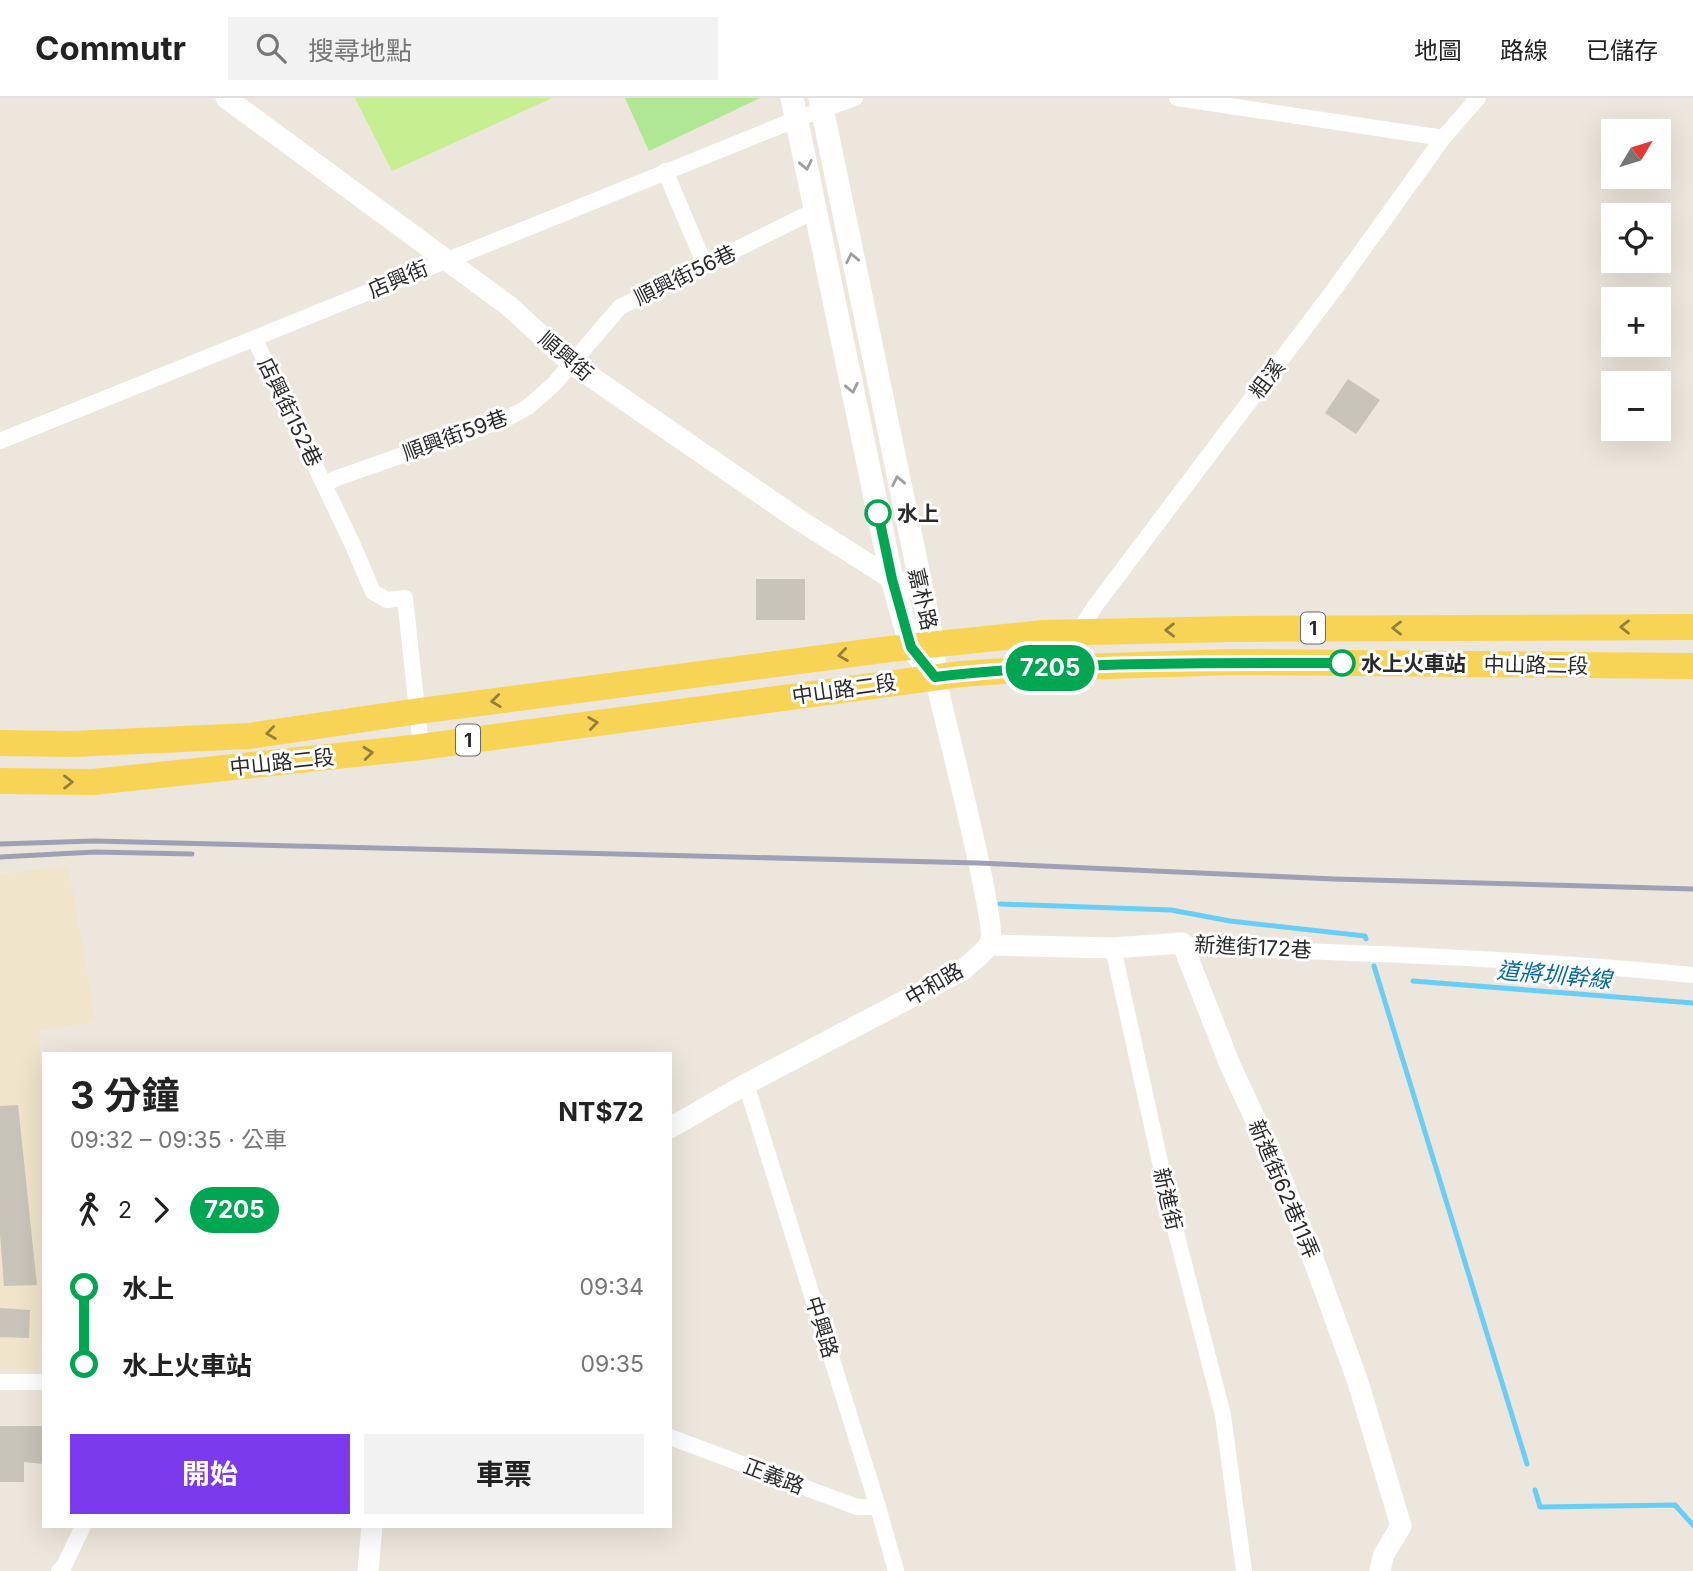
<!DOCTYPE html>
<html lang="zh-TW">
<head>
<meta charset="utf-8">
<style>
	:root { --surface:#fff; --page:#f2f2f2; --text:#222; --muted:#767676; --line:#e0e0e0; --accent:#7c3aed }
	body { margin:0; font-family:Inter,"Noto Sans TC",sans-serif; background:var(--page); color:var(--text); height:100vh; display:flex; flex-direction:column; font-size:26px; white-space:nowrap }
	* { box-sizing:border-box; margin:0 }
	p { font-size:23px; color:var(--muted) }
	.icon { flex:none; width:38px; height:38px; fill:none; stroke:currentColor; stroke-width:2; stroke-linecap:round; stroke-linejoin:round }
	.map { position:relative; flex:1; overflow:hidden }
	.side { position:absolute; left:42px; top:954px; width:630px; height:476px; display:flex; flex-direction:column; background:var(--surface); border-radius:0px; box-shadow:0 7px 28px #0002 }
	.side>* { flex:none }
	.badge { padding:0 14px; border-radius:23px; font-size:24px; line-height:46px }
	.needle { width:46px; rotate:52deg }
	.controls { position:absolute; left:1601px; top:21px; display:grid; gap:14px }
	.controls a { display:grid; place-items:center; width:70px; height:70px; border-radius:0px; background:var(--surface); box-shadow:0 7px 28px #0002; font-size:35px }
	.map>.badge { position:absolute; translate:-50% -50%; box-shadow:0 0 0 4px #fff }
	.legs { display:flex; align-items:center; gap:10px; height:77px; padding:0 28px; font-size:23px }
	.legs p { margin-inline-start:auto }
	.head { display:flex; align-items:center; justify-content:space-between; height:119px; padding:0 28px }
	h1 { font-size:38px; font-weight:700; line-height:52px }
	.primary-button { display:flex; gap:14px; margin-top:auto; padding:14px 28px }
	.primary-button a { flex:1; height:80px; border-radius:0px; background:var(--accent); color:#fff; font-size:28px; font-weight:700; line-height:80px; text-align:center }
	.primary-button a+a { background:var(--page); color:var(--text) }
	ul { padding:0 28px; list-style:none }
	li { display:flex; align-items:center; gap:24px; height:77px; font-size:26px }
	li i { display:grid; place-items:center; width:10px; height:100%; margin:0 9px; background:currentColor }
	li i::after { content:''; width:18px; height:18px; margin:-9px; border:5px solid; border-radius:50%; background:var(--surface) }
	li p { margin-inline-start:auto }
	li:first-child i { background:linear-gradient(#0000 50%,currentColor 0) }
	li:last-child i { background:linear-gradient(currentColor 50%,#0000 0) }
	header { display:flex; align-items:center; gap:42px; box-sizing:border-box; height:98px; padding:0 35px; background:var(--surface); border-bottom:2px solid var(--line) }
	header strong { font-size:33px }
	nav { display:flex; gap:38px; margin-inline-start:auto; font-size:24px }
	.search { width:490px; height:63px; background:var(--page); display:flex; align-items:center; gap:18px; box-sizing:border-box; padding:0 24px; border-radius:0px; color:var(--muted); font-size:26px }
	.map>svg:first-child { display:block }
	.education { fill:#f0e4ca }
	.green { fill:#b0e795 }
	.pitch { fill:#c5ef90 }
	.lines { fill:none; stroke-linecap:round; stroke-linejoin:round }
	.stream { stroke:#69cef5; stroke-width:5 }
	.building { fill:#c8c4ba }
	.minor { stroke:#fff; stroke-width:16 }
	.tertiary { stroke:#fff; stroke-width:21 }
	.secondary { stroke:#fff; stroke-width:23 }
	.primary { stroke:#f8d456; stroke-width:26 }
	.rail { stroke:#9ea1b6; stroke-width:5 }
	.oneway { stroke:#9f9f9f }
	.oneway2 { stroke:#917f40 }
	.line-1-casing { stroke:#fff; stroke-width:16 }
	.line-1 { stroke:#00a651; stroke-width:10 }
	.stop-1-dot { fill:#fff; stroke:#00a651; stroke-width:3.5 }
	.labels { text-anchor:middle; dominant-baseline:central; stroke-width:6; stroke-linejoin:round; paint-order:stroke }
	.shield { fill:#fff; stroke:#6a6a6a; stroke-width:2 }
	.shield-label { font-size:19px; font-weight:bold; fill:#2a2a2a }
	.street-label { font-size:21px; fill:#2a2a2a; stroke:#fff }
	.stop-label { font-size:21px; font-weight:bold; fill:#2a2a2a; stroke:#fff; text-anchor:start }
	.water-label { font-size:23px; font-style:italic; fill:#066ba3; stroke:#fff }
</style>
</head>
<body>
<header>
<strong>Commutr</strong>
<div class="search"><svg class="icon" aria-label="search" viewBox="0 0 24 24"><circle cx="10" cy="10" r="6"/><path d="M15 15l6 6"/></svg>搜尋地點</div>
<nav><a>地圖</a><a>路線</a><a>已儲存</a></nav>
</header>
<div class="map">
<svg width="1693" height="1473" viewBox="0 0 1693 1473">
	<rect width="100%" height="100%" fill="#ede6dc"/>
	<!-- education -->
	<path class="education" d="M68 768 96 924 39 932 44 1026V1234L37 1273 0 1270V776Z"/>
	<!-- green -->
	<path class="green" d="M625 0H760L649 53Z"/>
	<!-- pitch -->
	<path class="pitch" d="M355 0H552L392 73Z"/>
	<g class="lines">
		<!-- stream -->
		<g class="stream">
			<path d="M1000 806 1171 812 1230 823 1365 838 1366 841"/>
			<path d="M1374 868 1527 1366"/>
			<path d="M1413 883 1693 905"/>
			<path d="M1535 1392 1540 1409 1675 1407 1693 1427"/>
		</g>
	</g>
	<!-- building -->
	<g class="building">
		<path d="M1348 281 1380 302 1356 336 1325 315Z"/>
		<rect x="756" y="481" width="49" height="41"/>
		<path d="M18 1007 37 1187 4 1188 0 1136V1008Z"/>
		<path d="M0 1210 30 1212 29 1240 0 1239Z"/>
		<path d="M0 1328H44V1366L24 1364V1384H0Z"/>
	</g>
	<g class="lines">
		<!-- minor -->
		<g class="minor">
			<path d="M1177 0 1443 40"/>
			<path d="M665 73 705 167"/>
			<path d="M255 242 351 443 373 494 387 502 405 500 421 649"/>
			<path d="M0 343C266 236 531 127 797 21L855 0"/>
			<path d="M325 386 337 380 506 321 528 309 554 286 620 209 816 112"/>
			<path d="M1074 570 1079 533 1095 508 1336 189 1443 40 1478 0"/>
			<path d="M1182 845 1209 850C1371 855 1532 861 1693 877"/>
			<path d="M1113 850 1172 1119 1223 1317 1244 1473"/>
			<path d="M746 986 878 1409 896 1473"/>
			<path d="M0 1284H44"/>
			<path d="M670 1339 857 1409H878"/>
			<path d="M59 1473 64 1468 83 1428"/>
		</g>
		<!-- tertiary -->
		<g class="tertiary">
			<path d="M226 0 509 208 571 265 796 420 892 481 921 493"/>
			<path d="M989 847 1113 850 1182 845 1230 967 1272 1057 1311 1155 1358 1284 1401 1428 1383 1458 1380 1473"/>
			<path d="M670 1030 746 986 963 872C971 864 985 855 990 845 998 828 943 614 935 579"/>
			<path d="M368 1473 372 1428"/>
		</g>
		<!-- secondary -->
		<g class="secondary">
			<path d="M792 0 892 481 911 549 935 579"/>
			<path d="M820 0 933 545 934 563"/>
		</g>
		<!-- primary -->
		<g class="primary">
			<path d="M0 645 73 646 249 638 419 613 890 551 1043 535 1233 531 1693 529"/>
			<path d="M0 683 93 684 421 649 961 576 1047 570 1234 564 1693 568"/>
		</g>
		<!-- rail -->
		<g class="rail">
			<path d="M0 746 94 743 978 765 1334 781 1693 791"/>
			<path d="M0 759 95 754 192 756"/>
		</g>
	</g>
	<!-- one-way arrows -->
	<defs><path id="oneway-chevron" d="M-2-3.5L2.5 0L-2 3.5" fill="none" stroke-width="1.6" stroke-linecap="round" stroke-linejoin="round" transform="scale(1.75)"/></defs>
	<g class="oneway">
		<use href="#oneway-chevron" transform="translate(806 67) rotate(78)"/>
		<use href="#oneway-chevron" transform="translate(852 160) rotate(-102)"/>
		<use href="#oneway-chevron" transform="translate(852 290) rotate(78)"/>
		<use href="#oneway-chevron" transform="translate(898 383) rotate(-102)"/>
	</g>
	<g class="oneway2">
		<use href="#oneway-chevron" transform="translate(1625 529) rotate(180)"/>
		<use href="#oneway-chevron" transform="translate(1397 530) rotate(180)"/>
		<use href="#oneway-chevron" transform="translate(1170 532) rotate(179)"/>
		<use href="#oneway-chevron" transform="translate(843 557) rotate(172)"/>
		<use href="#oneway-chevron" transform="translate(496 603) rotate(173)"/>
		<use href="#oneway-chevron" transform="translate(593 625) rotate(-8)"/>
		<use href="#oneway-chevron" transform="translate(271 635) rotate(172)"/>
		<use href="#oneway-chevron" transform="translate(368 655) rotate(-6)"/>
		<use href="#oneway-chevron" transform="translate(68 684)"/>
	</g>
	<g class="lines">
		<defs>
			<path id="line-1" d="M878 415 892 481 911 549 935 579C1069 563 1207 565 1342 565"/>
		</defs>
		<!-- line-1 casing -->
		<use href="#line-1" class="line-1-casing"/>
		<!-- line-1 -->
		<use href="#line-1" class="line-1"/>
	</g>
	<!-- markers -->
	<g class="stop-1-dot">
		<circle cx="878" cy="415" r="12"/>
		<circle cx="1342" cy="565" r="12"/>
	</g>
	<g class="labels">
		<!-- shield labels -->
		<g class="shield">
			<rect x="1301" y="514.5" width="24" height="31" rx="5"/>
			<rect x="456" y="626.5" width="24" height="31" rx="5"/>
		</g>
		<g class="shield-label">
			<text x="1313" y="530">1</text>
			<text x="468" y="642">1</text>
		</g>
		<!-- street labels -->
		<g class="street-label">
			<text transform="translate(685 177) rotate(-26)">順興街56巷</text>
			<text transform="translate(398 181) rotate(-23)">店興街</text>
			<text transform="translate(566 258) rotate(40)">順興街</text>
			<text transform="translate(1267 281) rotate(-53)">粗溪</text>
			<text transform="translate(290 314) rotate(64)">店興街152巷</text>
			<text transform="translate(455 337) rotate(-20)">順興街59巷</text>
			<text transform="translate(923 501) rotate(77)">嘉朴路</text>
			<text transform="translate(1536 567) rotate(1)">中山路二段</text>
			<text transform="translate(844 591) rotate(-8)">中山路二段</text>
			<text transform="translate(282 664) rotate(-6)">中山路二段</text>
			<text transform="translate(1253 849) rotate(3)">新進街172巷</text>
			<text transform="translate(934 886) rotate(-30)">中和路</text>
			<text transform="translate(1284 1091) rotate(67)">新進街62巷11弄</text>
			<text transform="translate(1168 1101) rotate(77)">新進街</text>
			<text transform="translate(822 1229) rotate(73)">中興路</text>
			<text transform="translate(774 1378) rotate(21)">正義路</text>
		</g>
		<!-- stop labels -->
		<g class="stop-label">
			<text x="897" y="415">水上</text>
			<text x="1361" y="565">水上火車站</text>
		</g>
		<!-- water labels -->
		<g class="water-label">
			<text transform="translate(1554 877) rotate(5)">道將圳幹線</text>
		</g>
	</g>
</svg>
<div class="controls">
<a><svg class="needle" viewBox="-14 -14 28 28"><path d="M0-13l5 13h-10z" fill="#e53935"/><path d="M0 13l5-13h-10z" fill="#767676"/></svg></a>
<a><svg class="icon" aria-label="locate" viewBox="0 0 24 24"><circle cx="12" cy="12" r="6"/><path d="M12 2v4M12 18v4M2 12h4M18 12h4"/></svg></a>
<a>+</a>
<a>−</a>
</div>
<b class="badge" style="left:1050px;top:570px;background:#00a651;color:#fff">7205</b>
<section class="side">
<div class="head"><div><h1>3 分鐘</h1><p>09:32 – 09:35 · 公車</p></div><b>NT$72</b></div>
<div class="legs"><svg class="icon" aria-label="walk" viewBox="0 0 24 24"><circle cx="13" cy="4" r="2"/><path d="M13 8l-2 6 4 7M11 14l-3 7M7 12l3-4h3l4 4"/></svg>2<svg class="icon" aria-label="forward" viewBox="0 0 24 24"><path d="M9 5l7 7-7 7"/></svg><b class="badge" style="background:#00a651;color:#fff">7205</b></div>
<ul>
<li><i style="color:#00a651"></i><b>水上</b><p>09:34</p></li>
<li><i style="color:#00a651"></i><b>水上火車站</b><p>09:35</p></li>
</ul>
<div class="primary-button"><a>開始</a><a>車票</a></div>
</section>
</div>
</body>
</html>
